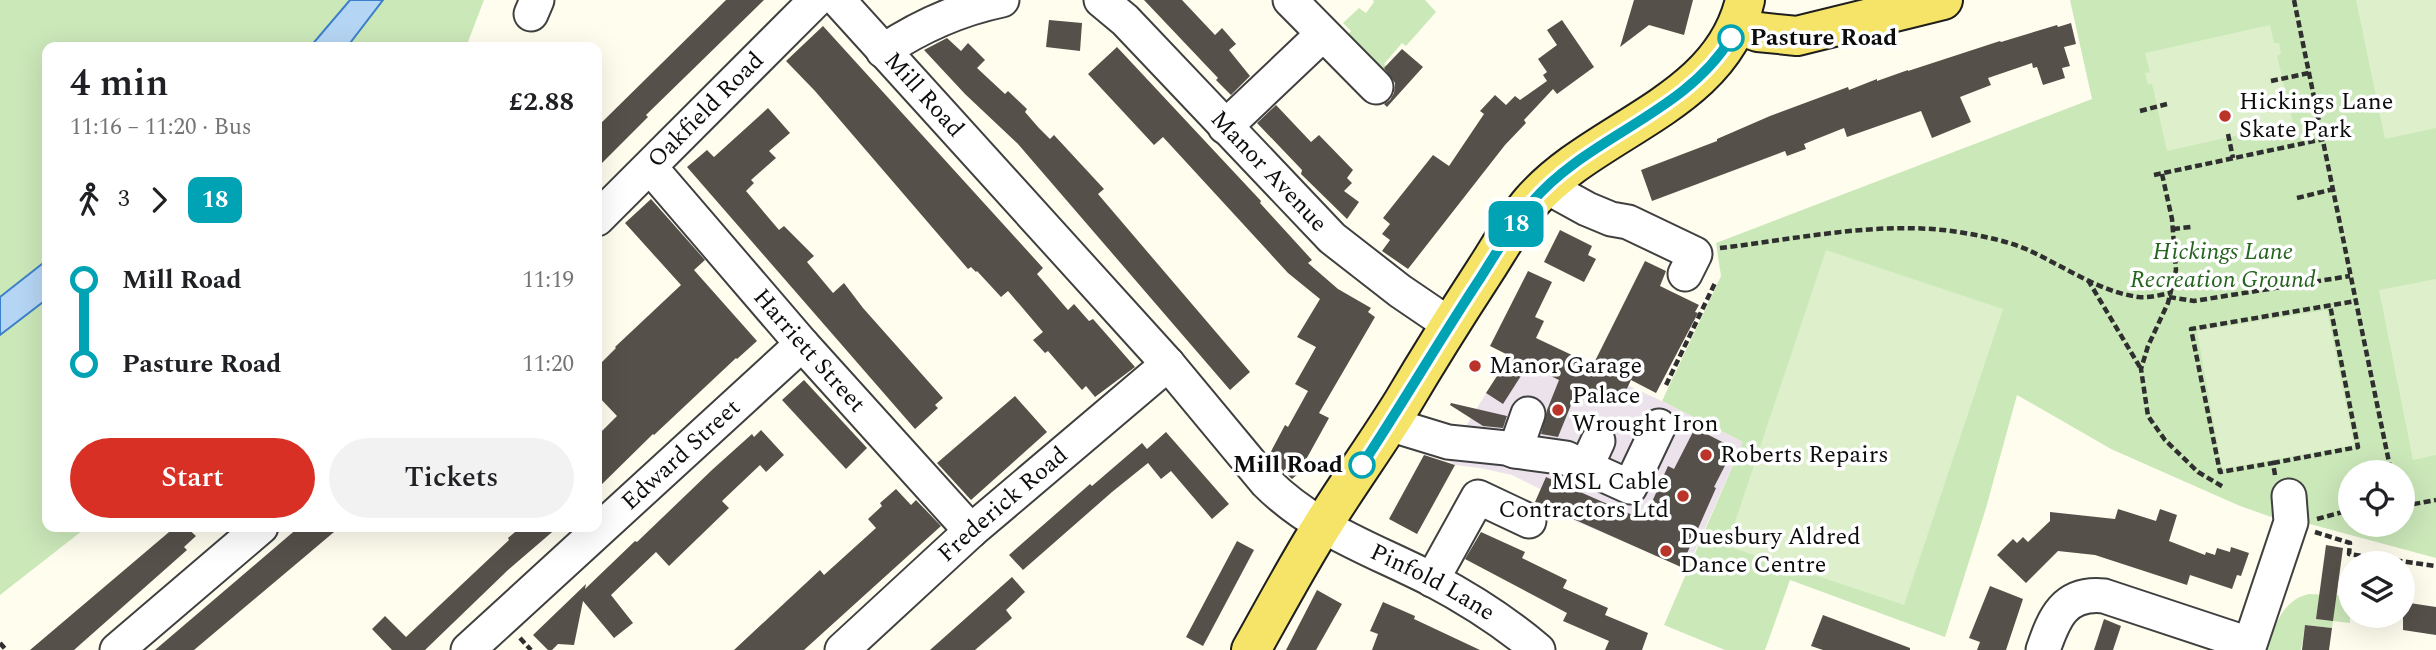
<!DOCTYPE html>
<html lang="en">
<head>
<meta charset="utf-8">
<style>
	:root { --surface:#fff; --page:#f2f2f2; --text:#202124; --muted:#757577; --accent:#d93025 }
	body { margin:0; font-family:Spectral,serif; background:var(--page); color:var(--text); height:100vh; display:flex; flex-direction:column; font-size:26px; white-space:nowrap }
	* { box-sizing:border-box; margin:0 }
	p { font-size:23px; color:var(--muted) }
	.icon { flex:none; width:38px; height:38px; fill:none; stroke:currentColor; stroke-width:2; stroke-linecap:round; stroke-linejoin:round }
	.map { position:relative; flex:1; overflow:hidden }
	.panel { position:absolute; left:42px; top:42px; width:560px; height:490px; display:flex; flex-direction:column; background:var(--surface); border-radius:14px; box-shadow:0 7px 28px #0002 }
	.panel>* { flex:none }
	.badge { padding:0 14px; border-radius:10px; font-size:24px; line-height:46px }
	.fabs { position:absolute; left:2338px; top:460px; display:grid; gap:14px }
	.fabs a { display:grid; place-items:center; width:77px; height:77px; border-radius:50%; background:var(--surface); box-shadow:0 7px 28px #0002; font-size:35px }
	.map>.badge { position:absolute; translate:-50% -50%; box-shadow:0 0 0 4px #fff }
	.legs { display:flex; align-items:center; gap:10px; height:77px; padding:0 28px; font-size:23px }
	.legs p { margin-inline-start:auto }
	.headline { display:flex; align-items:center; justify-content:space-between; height:119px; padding:0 28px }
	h1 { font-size:38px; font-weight:600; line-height:52px }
	.primary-button { display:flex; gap:14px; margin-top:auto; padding:14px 28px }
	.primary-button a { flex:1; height:80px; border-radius:42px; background:var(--accent); color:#fff; font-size:28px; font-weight:600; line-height:80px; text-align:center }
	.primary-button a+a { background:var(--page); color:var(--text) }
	ul { padding:0 28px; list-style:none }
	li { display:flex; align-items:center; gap:24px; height:84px; font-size:26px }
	li i { display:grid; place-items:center; width:10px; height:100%; margin:0 9px; background:currentColor }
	li i::after { content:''; width:18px; height:18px; margin:-9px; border:5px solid; border-radius:50%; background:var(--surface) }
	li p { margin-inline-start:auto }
	li:first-child i { background:linear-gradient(#0000 50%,currentColor 0) }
	li:last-child i { background:linear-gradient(currentColor 50%,#0000 0) }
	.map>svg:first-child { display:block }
	.industrial { fill:#ece2ec }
	.green { fill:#cbe8b9; fill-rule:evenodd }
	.pitch { fill:#deefcb }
	.water { fill:#b5d5f4; stroke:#3d80ca; stroke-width:2 }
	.building { fill:#56504a }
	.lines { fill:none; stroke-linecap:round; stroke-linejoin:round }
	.minor-casing { stroke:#404040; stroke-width:37 }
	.major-casing { stroke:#1e1e1e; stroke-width:42 }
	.path { stroke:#2f2f2f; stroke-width:4.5; stroke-dasharray:7 3.5; stroke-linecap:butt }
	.minor { stroke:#fff; stroke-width:33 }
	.major { stroke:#f5e468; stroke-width:38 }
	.line-1-casing { stroke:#fff; stroke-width:16 }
	.line-1 { stroke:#00a3b4; stroke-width:10 }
	.stop-1-dot { fill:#fff; stroke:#00a3b4; stroke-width:3.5 }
	.poi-dot { fill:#ba3429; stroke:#fff; stroke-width:2.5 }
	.labels { text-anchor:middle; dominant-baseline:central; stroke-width:7; stroke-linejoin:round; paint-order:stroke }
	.stop-label { font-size:24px; font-weight:bold; fill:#0d0d0d; stroke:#fff; text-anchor:start }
	.street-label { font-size:24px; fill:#0d0d0d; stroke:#fff }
	.poi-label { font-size:24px; fill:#0d0d0d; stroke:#fff; text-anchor:start }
	.park-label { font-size:24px; font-style:italic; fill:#25641f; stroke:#fff }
</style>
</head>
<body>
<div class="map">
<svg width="2436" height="650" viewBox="0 0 2436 650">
	<rect width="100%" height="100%" fill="#fffdee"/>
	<!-- industrial -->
	<path class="industrial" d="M1509 356 1566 383 1577 362 1662 401 1743 442 1687 569 1552 511 1558 498 1512 475 1480 468 1455 465 1405 437 1461 434Z"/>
	<!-- green -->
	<g class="green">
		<path d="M0 0H350L310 47H47V260L0 297Z"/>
		<path d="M383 0H484L466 47H347Z"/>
		<path d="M1373 0H1425L1436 12 1406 46 1402 43 1384 64 1391 70 1383 80 1343 41 1351 31 1343 23 1359 8 1366 13 1374 2Z"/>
		<path d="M2070 0H2436V558L2306 523 2277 519 2240 506 2111 449 2017 395 1986 508 1945 637 1790 580 1765 650H1725L1664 625 1743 442 1662 401 1721 276 1716 243 2092 99ZM2350 472H2403V525H2350Z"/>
		<path d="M47 299V527H87L0 595V335Z"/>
		<path d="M2309 594 2350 596V623L2333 621 2332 628 2305 625 2301 650H2267C2274 627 2282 600 2309 594Z"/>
	</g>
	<!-- pitch -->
	<g class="pitch">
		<path d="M2356 0H2436V128L2385 139Z"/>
		<path d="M2270 25 2274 43H2279L2281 54 2277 56 2293 123 2167 151 2152 84 2148 85 2145 73 2150 72 2145 53Z"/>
		<path d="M1826 250 2003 309 1904 605 1727 546Z"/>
		<path d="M2436 279V455L2413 460 2379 290Z"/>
		<path d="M2327 310 2354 445 2222 469 2197 331Z"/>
	</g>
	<!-- water -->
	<g class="water">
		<path d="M350 0H383L347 47H310Z"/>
		<path d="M47 260V299L0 335V297Z"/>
	</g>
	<!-- building -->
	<g class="building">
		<path d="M726 0H764L646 115 648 117 597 168V127Z"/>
		<path d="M1144 0H1182L1215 35 1222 28 1236 44 1229 50 1250 76 1231 95 1216 80 1218 78Z"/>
		<path d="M1634 0H1693L1684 35 1649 25 1620 47Z"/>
		<path d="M1049 20 1082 23 1080 51 1046 47Z"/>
		<path d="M1562 20 1594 67 1557 94 1553 89 1524 120 1526 123 1505 145 1408 269 1382 251 1390 240 1382 234 1390 224 1383 218 1433 155 1449 166 1484 114 1480 111 1495 95 1506 105 1515 96 1520 100 1547 81 1543 75 1547 72 1538 59 1557 45 1547 30Z"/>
		<path d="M2071 23 2076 44 2064 47 2070 66 2062 68 2065 78 2043 85 2037 67 2033 68 2032 63 1988 78 1991 85 1960 97 1971 122 1932 138 1921 111 1847 137 1844 128 1804 144 1806 149 1787 156 1785 151 1652 201 1641 170 1717 141V139L1770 116 1848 87 1849 90 1877 79V81L1908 70V71L2000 41 2001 42 2057 25 2058 27Z"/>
		<path d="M823 26 1043 268 1037 274 1068 310 1074 304 1089 321 1093 319 1135 367 1095 397 1086 386 1082 390 1048 351 1045 353 1033 340 1043 332 1008 291 1001 297 977 271 976 272 971 267 968 269 815 91 786 61Z"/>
		<path d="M947 38 961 51 968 43 985 60 977 68 1005 94 1008 91 1027 109 1025 112 1038 127 1050 139 1054 135 1104 189 1098 194 1250 372 1230 390 1018 144 965 94 924 50Z"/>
		<path d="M1117 47 1261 201 1260 203 1312 260 1308 263 1338 289 1371 308 1368 312 1375 317 1319 413 1329 418 1298 474 1292 479 1278 466V461L1276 464 1269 455 1285 425 1288 427 1308 391 1295 384 1316 347 1297 337 1320 299 1288 273 1163 137 1154 145 1088 74Z"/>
		<path d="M1402 49 1423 67 1387 107 1384 104 1390 100 1394 93 1395 83 1384 68Z"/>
		<path d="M1276 105 1311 142 1319 135 1353 170 1347 178 1352 183 1344 191 1359 202 1347 219 1301 174 1302 170 1257 123Z"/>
		<path d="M768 108 790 133 769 151 776 158 751 180 754 183 746 191 779 230 784 226 814 256 807 262 833 293 844 283 863 308 943 398 935 405 938 408 915 429 687 167 707 150 714 157Z"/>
		<path d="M651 199 705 260 694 270 757 341 737 359 736 358 654 435 653 434 597 489V436L617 416 597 395V367L616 348 615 347 681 285 625 223Z"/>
		<path d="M1560 230 1592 246 1588 255 1596 259 1584 282 1544 262Z"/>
		<path d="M1645 261 1666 271 1660 286 1699 305 1695 312 1698 313 1656 393 1631 380 1624 395 1612 389 1606 402 1578 388 1558 437 1541 434 1547 410 1559 380 1528 365 1503 404 1486 393 1510 356 1490 346 1528 271 1552 282 1535 317 1544 321 1536 338 1593 365Z"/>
		<path d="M804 380 867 448 846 469 782 400Z"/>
		<path d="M1015 396 1047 432 971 500 937 463Z"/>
		<path d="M1451 403 1507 416 1503 428 1483 426 1450 405Z"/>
		<path d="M1695 428 1734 448 1714 487 1716 488 1681 567 1535 502 1546 477 1644 520 1668 466 1674 469Z"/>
		<path d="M761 430 784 455 766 472 760 465 722 501 729 508 669 566 656 552 611 595 633 623 614 638 583 601 574 645 558 644 552 650H548L533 635 586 584 585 589 635 541 637 542 713 469 752 434 754 437Z"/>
		<path d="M1166 432 1229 504 1212 519 1171 471 1161 479 1148 463 1112 492 1023 570 1009 555 1090 484 1092 486 1142 443 1147 449Z"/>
		<path d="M1424 455 1455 465 1417 534 1389 519Z"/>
		<path d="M896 489 911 505 916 500 941 526 804 650H734L820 570 824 575 876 528 868 519 882 506 880 503Z"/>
		<path d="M2118 509 2156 521 2160 509 2177 515 2169 541 2205 555 2206 552 2215 555 2217 548 2230 552 2231 547 2249 553 2241 576 2237 575 2232 589 2190 575 2187 585 2095 555 2058 551 2026 583 1997 555 2013 539 2017 543 2023 537 2028 542 2050 521V512L2115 519Z"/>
		<path d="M175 527H186L196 536 184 547 187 550 74 650H30Z"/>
		<path d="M299 527H340L194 650H155Z"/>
		<path d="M521 527H558L508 570 425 650H392L372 629 385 616 406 637 509 540 508 538Z"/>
		<path d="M1481 532 1525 552 1522 558 1567 580 1563 588 1608 608 1605 615 1648 633 1642 650H1605L1609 641 1563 621 1567 613 1465 559Z"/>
		<path d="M1237 541 1254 550 1203 646 1186 637Z"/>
		<path d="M2326 545 2343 548 2333 621 2316 619Z"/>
		<path d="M1012 577 1025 592 1006 610 1012 618 975 650H930Z"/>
		<path d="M1990 586 2023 599 2006 650H1977L1980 642 1969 638Z"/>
		<path d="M1317 590 1342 604 1316 650H1286Z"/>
		<path d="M1383 602 1415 616 1414 619 1480 650H1372L1378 634 1370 631Z"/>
		<path d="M2403 602 2436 607V635L2403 630Z"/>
		<path d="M1823 615 1910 648V650H1823L1811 646Z"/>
		<path d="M2104 619 2121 626 2113 650H2094Z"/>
		<path d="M2305 625 2332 628 2329 650H2302Z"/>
	</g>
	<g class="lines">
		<defs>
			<g id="minor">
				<path id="s1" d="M838 0 1168 364 1266 482C1314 530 1372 549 1431 579 1469 599 1505 622 1538 650"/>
				<path id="s2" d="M1101 0 1125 20 1332 238 1400 291 1450 325"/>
				<path d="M1290 0 1376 87"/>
				<path d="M531 14 537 0"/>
				<path d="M883 51C919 27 959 9 1002 0"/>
				<path d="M1225 127 1323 34"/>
				<path id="s3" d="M650 167 802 344 971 531"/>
				<path d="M1547 187 1587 209 1611 219 1628 222 1695 254 1685 274"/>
				<path id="s4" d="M597 219 816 0"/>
				<path d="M1389 424 1448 442 1506 448 1515 451 1566 458 1630 487 1659 426"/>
				<path d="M1515 451 1528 414"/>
				<path d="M1586 467 1598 441"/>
				<path d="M1432 580 1478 497 1529 521"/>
				<path d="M117 650 261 527"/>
				<path id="s5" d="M468 650 802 344"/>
				<path id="s6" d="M842 650 971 531 1168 364"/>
				<path d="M2043 650C2054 618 2064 592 2104 596L2249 644"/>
				<path d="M2248 650 2291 522 2289 496"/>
			</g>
			<g id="major">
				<path d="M1738 25 1758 32 1797 36 1943 0"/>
				<path d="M1251 650C1274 609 1297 566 1322 526 1348 484 1377 444 1403 402 1429 358 1456 315 1484 272 1499 249 1513 223 1531 202 1595 128 1721 105 1745 0"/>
			</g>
		</defs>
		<!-- minor casing -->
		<use href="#minor" class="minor-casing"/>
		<!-- major casing -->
		<use href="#major" class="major-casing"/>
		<!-- path -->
		<g class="path">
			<path d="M2294 0 2391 472"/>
			<path d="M2271 81 2309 73"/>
			<path d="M2140 111 2167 104"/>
			<path d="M2228 134 2233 158"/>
			<path d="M2162 174 2172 219 2176 270 2168 303 2148 346 2141 369 2148 416 2165 440 2198 472 2225 488"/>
			<path d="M2154 175 2324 139"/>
			<path d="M2297 198 2334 189"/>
			<path d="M2173 229 2191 227"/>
			<path d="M1720 248C1799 239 1879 220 1959 232 1982 236 2004 240 2026 249 2062 265 2099 292 2139 297 2149 298 2160 295 2170 293"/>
			<path d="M2274 276 2293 284"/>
			<path d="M2088 280 2141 369"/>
			<path d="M2169 297 2194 301 2350 276"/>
			<path d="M1666 385 1715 283"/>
			<path d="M2273 463 2358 447 2330 305"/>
			<path d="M2275 475 2273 463 2220 472 2191 329 2356 301"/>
			<path d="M2403 506 2436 500"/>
			<path d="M2317 519 2350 510"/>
			<path d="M2315 532 2350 543 2349 554 2436 566"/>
			<path d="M520 638 531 650"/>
			<path d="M0 643 6 650"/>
		</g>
		<!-- minor -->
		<use href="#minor" class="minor"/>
		<!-- major -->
		<use href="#major" class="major"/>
	</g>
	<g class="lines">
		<defs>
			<path id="line-1" d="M1362 465C1403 403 1440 339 1481 277 1497 252 1512 225 1532 202 1588 136 1685 114 1731 38"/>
		</defs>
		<!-- line-1 casing -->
		<use href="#line-1" class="line-1-casing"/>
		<!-- line-1 -->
		<use href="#line-1" class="line-1"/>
	</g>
	<!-- markers -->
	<g class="stop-1-dot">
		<circle cx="1731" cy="38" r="12"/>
		<circle cx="1362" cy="465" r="12"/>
	</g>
	<g class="poi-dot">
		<circle cx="2225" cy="116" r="7"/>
		<circle cx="1475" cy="366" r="7"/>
		<circle cx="1558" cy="410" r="7"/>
		<circle cx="1706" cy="455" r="7"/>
		<circle cx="1683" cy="496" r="7"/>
		<circle cx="1666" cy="551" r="7"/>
	</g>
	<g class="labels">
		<!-- stop labels -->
		<g class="stop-label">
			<text x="1750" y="38">Pasture Road</text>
			<text x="1343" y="465" text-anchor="end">Mill Road</text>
		</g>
		<!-- street labels -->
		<g class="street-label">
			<text stroke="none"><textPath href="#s1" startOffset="128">Mill Road</textPath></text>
			<text stroke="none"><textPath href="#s4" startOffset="154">Oakfield Road</textPath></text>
			<text stroke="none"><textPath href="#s2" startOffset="240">Manor Avenue</textPath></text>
			<text stroke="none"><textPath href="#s3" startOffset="243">Harriett Street</textPath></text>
			<text stroke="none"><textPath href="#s5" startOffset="289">Edward Street</textPath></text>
			<text stroke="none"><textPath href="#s6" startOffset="217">Frederick Road</textPath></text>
			<text stroke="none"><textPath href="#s1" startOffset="840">Pinfold Lane</textPath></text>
		</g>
		<!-- poi labels -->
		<g class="poi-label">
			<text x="2239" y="102">Hickings Lane<tspan x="2239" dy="28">Skate Park</tspan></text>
			<text x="1489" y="366">Manor Garage</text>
			<text x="1572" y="396">Palace<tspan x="1572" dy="28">Wrought Iron</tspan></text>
			<text x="1720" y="455">Roberts Repairs</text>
			<text x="1669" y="482" text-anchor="end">MSL Cable<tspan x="1669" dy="28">Contractors Ltd</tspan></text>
			<text x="1680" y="537">Duesbury Aldred<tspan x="1680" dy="28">Dance Centre</tspan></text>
		</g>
		<!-- park labels -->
		<g class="park-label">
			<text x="2223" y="252">Hickings Lane<tspan x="2223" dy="28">Recreation Ground</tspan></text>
		</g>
	</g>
</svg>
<div class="fabs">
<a><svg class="icon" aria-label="locate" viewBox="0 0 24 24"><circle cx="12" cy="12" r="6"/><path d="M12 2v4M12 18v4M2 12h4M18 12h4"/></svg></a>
<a><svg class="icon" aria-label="layers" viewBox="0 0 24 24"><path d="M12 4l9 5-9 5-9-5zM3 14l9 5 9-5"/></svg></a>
</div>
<b class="badge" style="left:1516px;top:224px;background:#00a3b4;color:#fff">18</b>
<section class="panel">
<div class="headline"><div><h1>4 min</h1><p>11:16 – 11:20 · Bus</p></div><b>£2.88</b></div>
<div class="legs"><svg class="icon" aria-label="walk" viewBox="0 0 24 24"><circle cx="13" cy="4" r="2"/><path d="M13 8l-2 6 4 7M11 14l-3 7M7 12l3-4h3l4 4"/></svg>3<svg class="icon" aria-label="forward" viewBox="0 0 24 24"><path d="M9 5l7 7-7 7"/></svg><b class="badge" style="background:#00a3b4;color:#fff">18</b></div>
<ul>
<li><i style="color:#00a3b4"></i><b>Mill Road</b><p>11:19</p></li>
<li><i style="color:#00a3b4"></i><b>Pasture Road</b><p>11:20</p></li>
</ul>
<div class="primary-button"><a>Start</a><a>Tickets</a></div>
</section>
</div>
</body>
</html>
